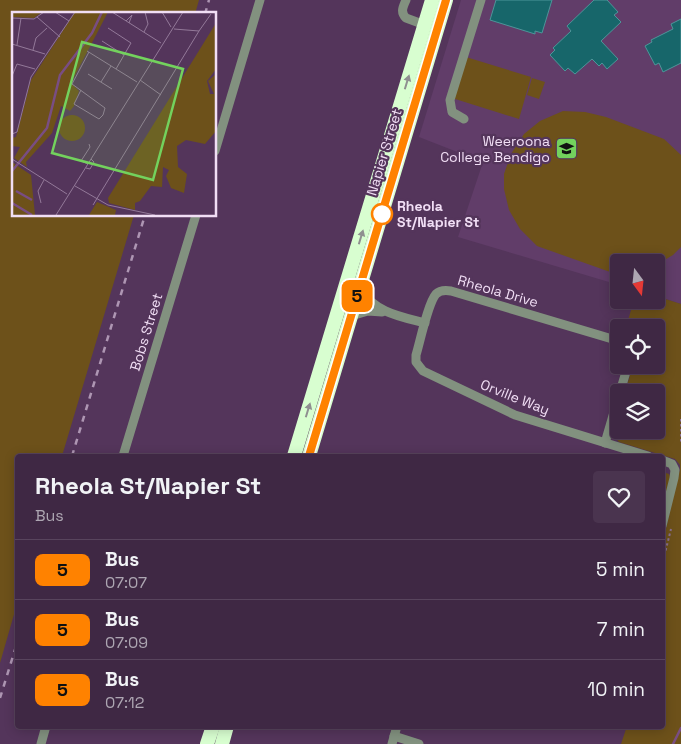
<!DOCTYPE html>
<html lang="en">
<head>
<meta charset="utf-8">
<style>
	:root { --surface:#3f2844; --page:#4a344f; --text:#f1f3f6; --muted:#ada6b2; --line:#58445d }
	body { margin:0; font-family:"Space Grotesk",sans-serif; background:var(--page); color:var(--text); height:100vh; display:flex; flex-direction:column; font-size:19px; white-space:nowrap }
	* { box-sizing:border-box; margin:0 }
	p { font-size:16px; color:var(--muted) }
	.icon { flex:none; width:28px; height:28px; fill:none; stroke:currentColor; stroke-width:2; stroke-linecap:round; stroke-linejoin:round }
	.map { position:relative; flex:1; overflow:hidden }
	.side { position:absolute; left:15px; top:454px; width:650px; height:275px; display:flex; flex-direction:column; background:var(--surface); border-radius:5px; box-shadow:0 2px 12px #0003,0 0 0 1px var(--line) }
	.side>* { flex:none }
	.badge { padding:0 10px; border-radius:8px; font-size:18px; line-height:32px }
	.needle { width:32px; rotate:165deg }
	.tools { position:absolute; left:610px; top:254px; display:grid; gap:10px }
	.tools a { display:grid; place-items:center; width:55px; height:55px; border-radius:5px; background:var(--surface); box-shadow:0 2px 12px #0003,0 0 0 1px var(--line); font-size:25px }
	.map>.badge { position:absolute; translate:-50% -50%; box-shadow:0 0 0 2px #fff }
	.round { display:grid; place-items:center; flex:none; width:52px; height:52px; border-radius:5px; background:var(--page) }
	.headline { display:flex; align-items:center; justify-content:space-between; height:85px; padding:0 20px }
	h1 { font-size:24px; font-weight:700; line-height:38px }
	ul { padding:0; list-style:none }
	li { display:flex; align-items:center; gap:15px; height:60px; padding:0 20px; border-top:1px solid var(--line) }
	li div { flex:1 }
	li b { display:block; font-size:19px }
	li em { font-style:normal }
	li .badge { min-width:55px; font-weight:700; text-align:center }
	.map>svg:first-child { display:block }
	.built { fill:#613d69 }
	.green { fill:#6d511a }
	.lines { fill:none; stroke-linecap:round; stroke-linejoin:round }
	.stream { stroke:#794d83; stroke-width:2.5 }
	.building { fill:#17666a; stroke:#4d9599 }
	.path { stroke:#8b7091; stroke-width:2; stroke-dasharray:2.5 2.5; stroke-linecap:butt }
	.minor { stroke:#82917f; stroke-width:9 }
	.highway { stroke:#d8fed0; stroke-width:14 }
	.rail { stroke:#ae96b3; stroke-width:2.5; stroke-dasharray:6 6; stroke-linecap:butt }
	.oneway { fill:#8f8f90 }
	.line-casing { stroke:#fff; stroke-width:11 }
	.line { stroke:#ff8200; stroke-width:8 }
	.stop-dot { fill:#fff; stroke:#ff8200; stroke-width:2.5 }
	.labels { text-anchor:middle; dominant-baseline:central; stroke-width:4.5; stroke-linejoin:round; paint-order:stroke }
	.poi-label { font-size:14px; fill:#f1def5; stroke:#54355b; text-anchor:end }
	.street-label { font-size:14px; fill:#f1def5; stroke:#54355b }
	.stop-label { font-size:14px; font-weight:bold; fill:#f1def5; stroke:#54355b; text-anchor:start }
	.inset-river { fill:none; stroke:#794d83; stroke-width:2.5 }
	.inset-road { fill:none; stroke:#937999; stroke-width:1 }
	.view { fill:#73d25d; fill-opacity:0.15; stroke:#73d25d; stroke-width:2.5 }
	.inset-edge { fill:none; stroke:#f1def5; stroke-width:2.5 }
</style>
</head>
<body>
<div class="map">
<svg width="681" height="744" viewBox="0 0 681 744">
	<rect width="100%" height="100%" fill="#54355b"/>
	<!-- built -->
	<path class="built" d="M461 0H681V304L656 296V262H619V285L458 237 483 162 419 137Z"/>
	<!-- green -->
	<g class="green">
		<path d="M0 0H199L195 14H14V215H134L62 456H18L17 604 0 663Z"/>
		<path d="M466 57 531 77 519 119 452 98Z"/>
		<path d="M532 78 545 82 539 99 527 95Z"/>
		<path d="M563 111 585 112 606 117 664 139 681 155V247L673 255 656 265V262H619V273H613L537 246 520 229 509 210 504 189V174L511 154 524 134 540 121Z"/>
		<path d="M656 296 681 304V744H621L627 726H662L663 541 680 469V465L675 459 619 442C610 433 616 423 619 412V430H656V392H625L633 365H656V328L626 327 634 300H656Z"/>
		<path d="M663 472 669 474 670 477 663 507Z"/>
	</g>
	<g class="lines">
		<!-- stream -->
		<path class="stream" d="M673 744 681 728"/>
	</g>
	<!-- building -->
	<g class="building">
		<path d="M496 0H552L542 33 535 31V34L490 20Z"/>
		<path d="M594 0H607L618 12 614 15 621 22 601 41 618 59 607 69 602 63 599 66 592 59 575 74 568 68 565 71 550 55 555 50 553 48 571 31 567 26Z"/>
		<path d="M681 19V63L663 72 659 63 655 65 645 46 652 42 651 40 673 29 671 24Z"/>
	</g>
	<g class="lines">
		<!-- path -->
		<g class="path">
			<path d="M681 419V443"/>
			<path d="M662 565 671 529"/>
		</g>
		<!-- minor -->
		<g class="minor">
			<path d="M406 0C403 7 400 12 406 18L425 25"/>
			<path d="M464 119 452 112 450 100 481 0"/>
			<path d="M215 151 260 0"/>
			<path d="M359 289C377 313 398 316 425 323"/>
			<path d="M351 316 368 311 382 312"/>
			<path d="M619 341 451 291C445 290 440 290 436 294 428 303 420 342 416 355V362L423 371 515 415 648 456"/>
			<path d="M620 392 628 365"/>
			<path d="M605 443 619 395"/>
			<path d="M123 456 196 215"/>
			<path d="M662 460 672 464 675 470 674 478 662 526"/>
			<path d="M394 736 419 744"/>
			<path d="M41 744 46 726"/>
			<path d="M392 744 397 726"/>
		</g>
		<!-- highway -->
		<g class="highway">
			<path d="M294 456 432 0"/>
			<path d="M309 456 446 0"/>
			<path d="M207 744 213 726"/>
			<path d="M222 744 227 726"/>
		</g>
		<!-- rail -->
		<g class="rail">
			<path d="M205 14 209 0"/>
			<path d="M72 456 145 215"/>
			<path d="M0 698 18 640"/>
		</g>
	</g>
	<!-- one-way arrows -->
	<defs><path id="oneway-solid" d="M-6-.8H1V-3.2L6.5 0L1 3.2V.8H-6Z" transform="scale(1.25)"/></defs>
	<g class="oneway">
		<use href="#oneway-solid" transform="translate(407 82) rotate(-73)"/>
		<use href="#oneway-solid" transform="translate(361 237) rotate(-73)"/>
		<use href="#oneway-solid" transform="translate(308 410) rotate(-73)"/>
	</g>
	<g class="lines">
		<defs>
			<path id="line" d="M309 456 446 0"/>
		</defs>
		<!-- line casing -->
		<use href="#line" class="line-casing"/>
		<!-- line -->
		<use href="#line" class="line"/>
	</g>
	<!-- icons -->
	<defs>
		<symbol id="school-square" viewBox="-11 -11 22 22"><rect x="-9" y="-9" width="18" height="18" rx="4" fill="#73d25d" stroke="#54355b"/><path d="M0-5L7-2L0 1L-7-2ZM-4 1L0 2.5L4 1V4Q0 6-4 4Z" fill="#111"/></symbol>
	</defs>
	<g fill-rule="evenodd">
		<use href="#school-square" x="554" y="136" width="25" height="25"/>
	</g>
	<!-- markers -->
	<circle class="stop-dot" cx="382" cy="214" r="10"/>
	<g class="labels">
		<!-- poi labels -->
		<g class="poi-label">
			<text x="550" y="141">Weeroona<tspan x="550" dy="16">College Bendigo</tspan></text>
		</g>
		<!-- street labels -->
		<g class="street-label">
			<text transform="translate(384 152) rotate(-73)">Napier Street</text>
			<text transform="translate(498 291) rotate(16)">Rheola Drive</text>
			<text transform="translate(146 332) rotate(-73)">Bobs Street</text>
			<text transform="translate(515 397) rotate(22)">Orville Way</text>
		</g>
		<!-- stop labels -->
		<g class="stop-label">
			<text x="397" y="206">Rheola<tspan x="397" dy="16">St/Napier St</tspan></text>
		</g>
	</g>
	<!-- overview -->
	<g transform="translate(12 12)">
		<rect width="204" height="204" fill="#54355b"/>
		<path d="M0 0H30L22 6 0 5ZM63 0H96L59 71 67 79 62 94 58 99 49 94 40 121 14 150 15 155 2 146 8 135 0 134V126L4 125 19 68ZM204 11V57L195 69 198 82H202L196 69 204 62V119L193 132 174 128 165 134 166 155 175 162 172 181 159 176 154 164 157 158 151 155 150 175 139 174 128 189 123 191V198L97 191 96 186ZM47 116a13 13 0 1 1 26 0a13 13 0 1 1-26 0ZM0 150 19 163 23 203H0ZM85 190 104 198 103 203H77Z" fill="#6d511a"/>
		<path class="inset-river" d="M0 159 35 116 48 63 80 21 90 0M4 179 20 188M0 191 20 203"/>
		<path class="inset-road" d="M43 0 57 9M100 0 149 31M150 0 159 15M25 5 48 25M0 6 22 7 32 0M114 9 120 3 117 11M96 16 119 31 104 57M162 17 187 19 199 2M132 20 136 12 133 0M90 29 112 43M0 32 33 42M5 33 9 6M21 38 24 26 35 16M75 39 125 70M77 40 60 72 93 96 91 103M76 62 100 77M0 64 5 52 23 57M128 68 149 83M89 70 99 54M69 78 62 92 87 107 91 103M0 122 5 120 19 65 63 0M0 147 55 182M76 152 69 149 78 135 77 132M74 156 78 157 82 150 79 147M63 174 96 193 143 203M29 191 26 179 32 168M81 193 187 19M44 203 171 0"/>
		<path class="view" d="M70 30 171 57 141 168 40 141Z"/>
		<rect width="204" height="204" class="inset-edge"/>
	</g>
</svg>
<div class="tools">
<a><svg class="needle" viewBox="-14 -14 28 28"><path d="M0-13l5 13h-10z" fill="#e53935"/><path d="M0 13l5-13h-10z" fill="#ada6b2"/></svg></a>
<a><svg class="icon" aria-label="locate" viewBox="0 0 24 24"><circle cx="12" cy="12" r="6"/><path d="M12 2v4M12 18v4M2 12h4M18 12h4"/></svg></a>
<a><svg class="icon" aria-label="layers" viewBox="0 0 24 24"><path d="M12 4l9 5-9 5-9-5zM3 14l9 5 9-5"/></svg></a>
</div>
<b class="badge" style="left:357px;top:296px;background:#ff8200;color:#111">5</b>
<section class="side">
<div class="headline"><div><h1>Rheola St/Napier St</h1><p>Bus</p></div><a class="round"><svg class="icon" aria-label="heart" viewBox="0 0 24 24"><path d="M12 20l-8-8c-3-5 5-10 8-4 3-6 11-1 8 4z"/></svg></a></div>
<ul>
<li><span class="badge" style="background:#ff8200;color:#111">5</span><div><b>Bus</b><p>07:07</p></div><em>5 min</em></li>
<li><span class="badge" style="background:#ff8200;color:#111">5</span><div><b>Bus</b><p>07:09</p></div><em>7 min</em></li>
<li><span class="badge" style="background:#ff8200;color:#111">5</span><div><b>Bus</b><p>07:12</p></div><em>10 min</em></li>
</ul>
</section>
</div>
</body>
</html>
